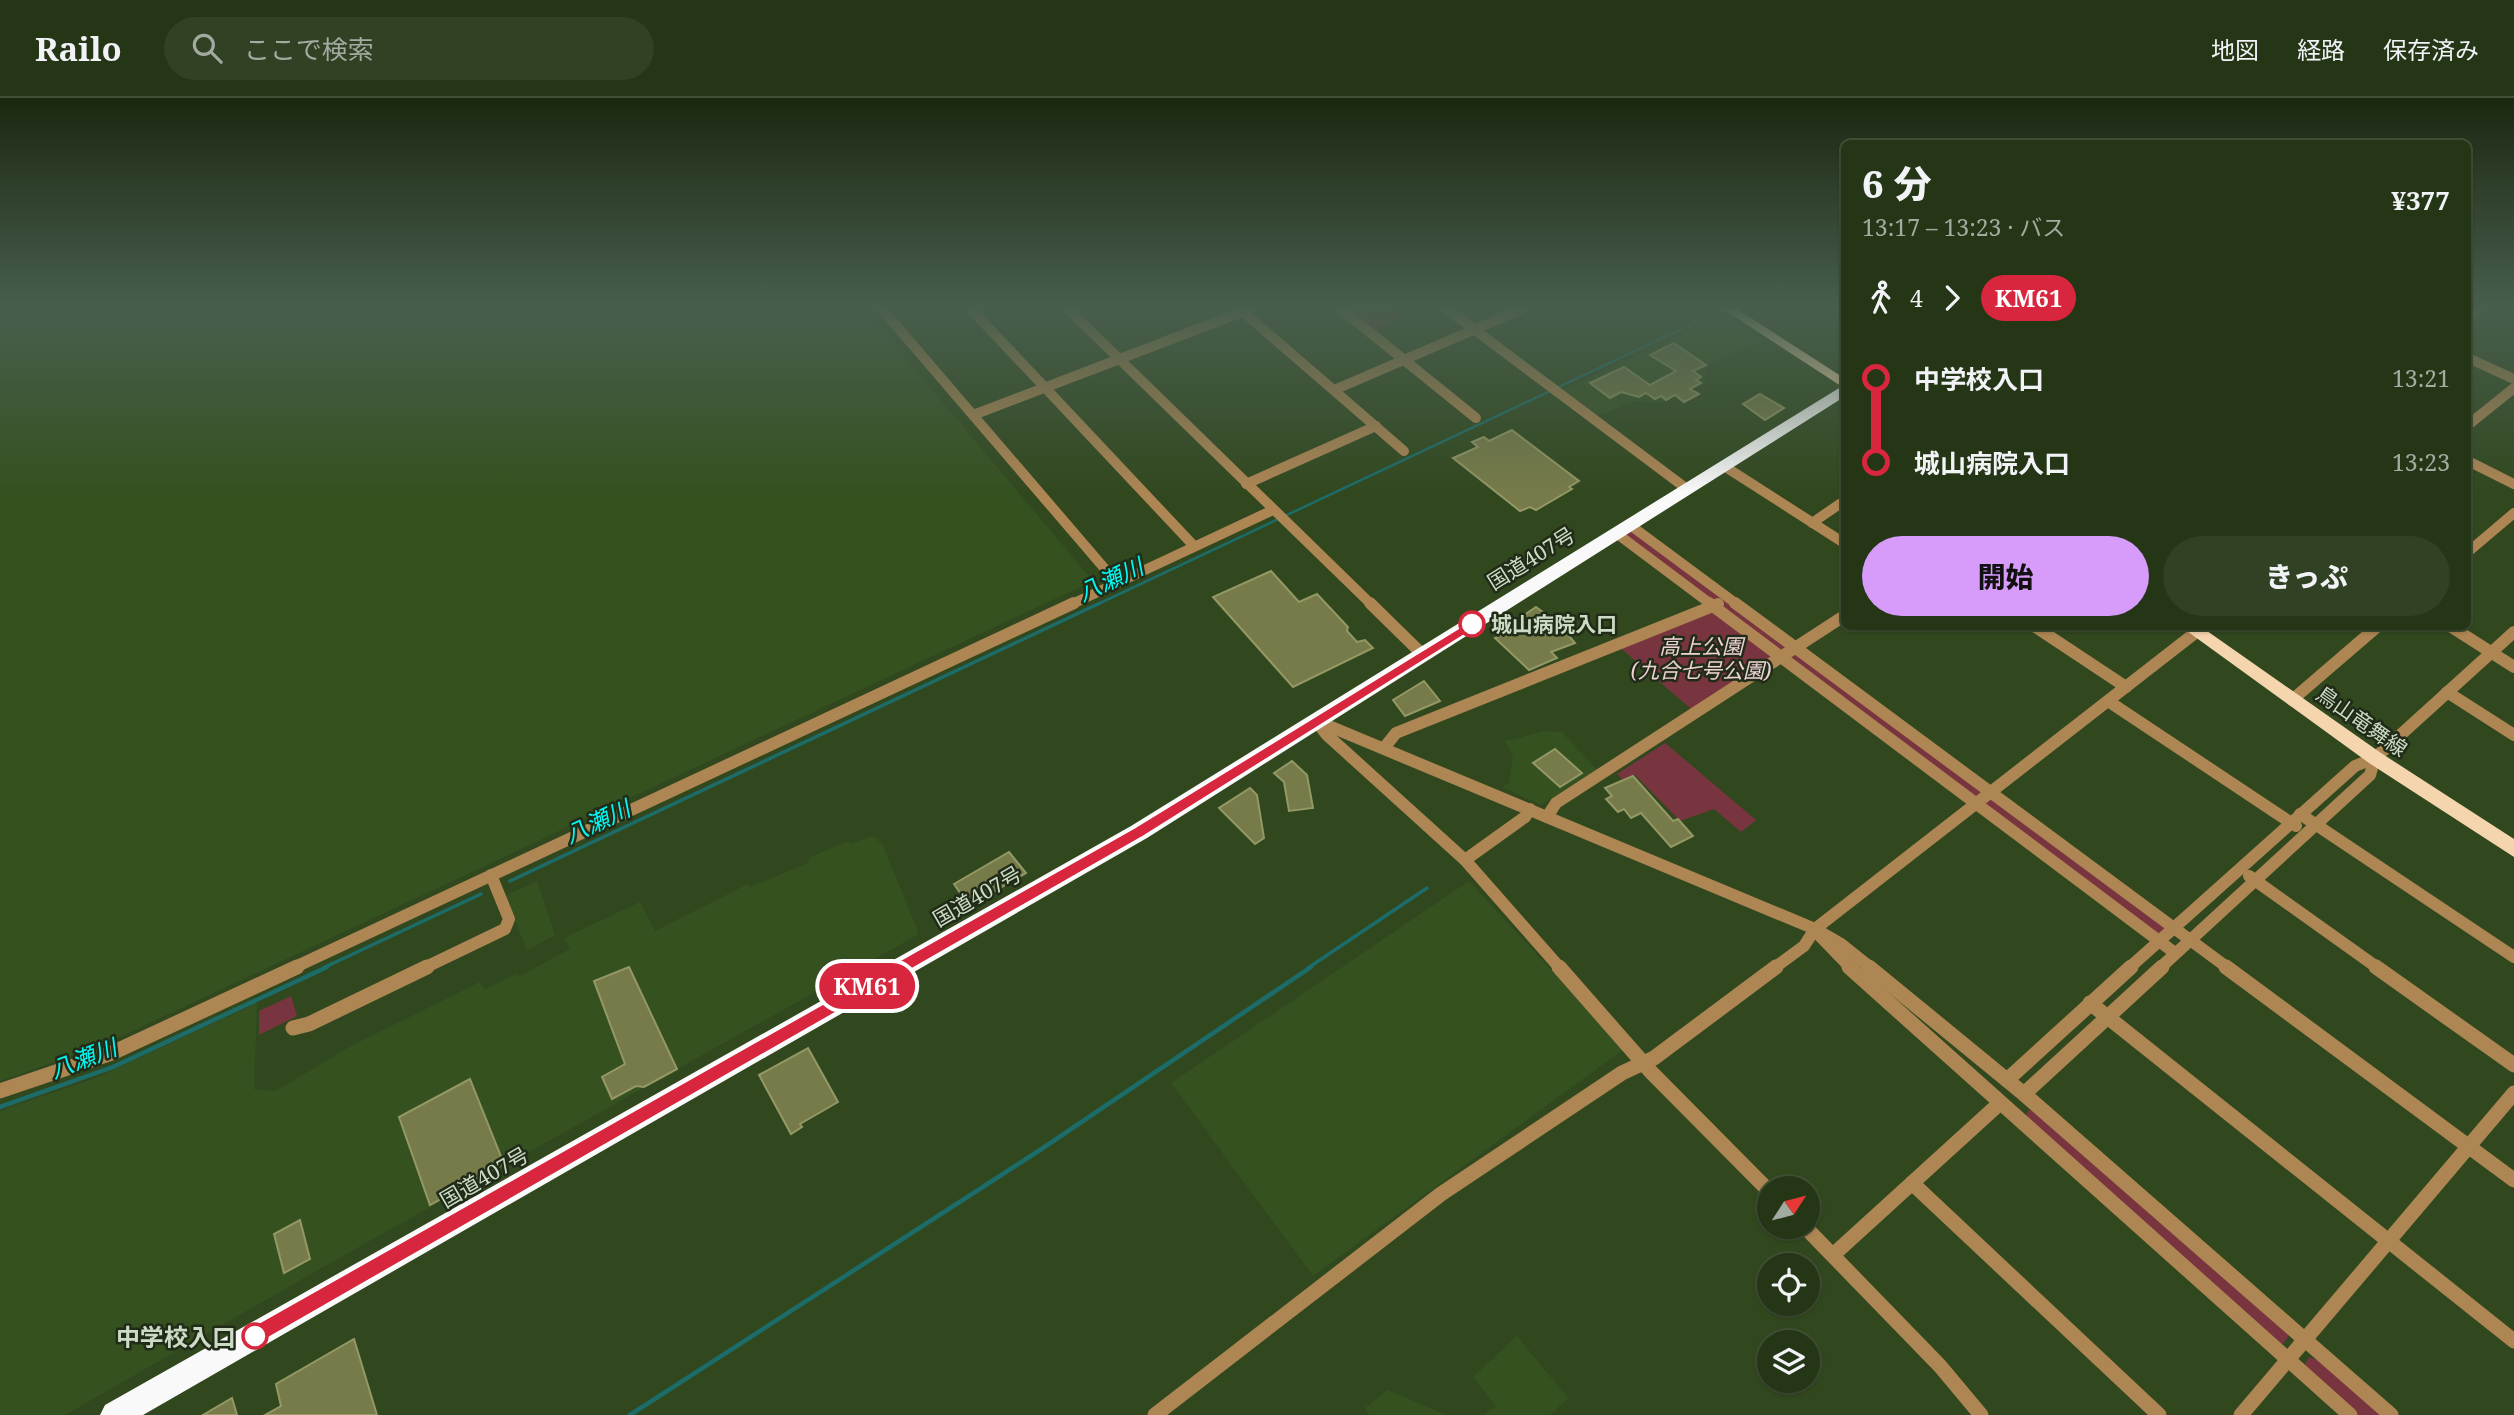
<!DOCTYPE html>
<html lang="ja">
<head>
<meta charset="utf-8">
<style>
	:root { --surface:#253617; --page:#314124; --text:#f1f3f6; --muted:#a3aba1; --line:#425036; --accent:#d79bf9 }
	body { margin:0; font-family:"Noto Serif","Noto Sans JP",serif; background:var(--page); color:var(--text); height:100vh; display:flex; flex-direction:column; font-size:26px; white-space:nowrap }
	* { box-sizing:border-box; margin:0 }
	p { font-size:23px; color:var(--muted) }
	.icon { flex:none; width:38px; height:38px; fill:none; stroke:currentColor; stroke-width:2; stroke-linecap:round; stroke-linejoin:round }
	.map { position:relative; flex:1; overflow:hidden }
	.sheet { position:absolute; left:1841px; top:42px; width:630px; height:490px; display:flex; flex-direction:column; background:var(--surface); border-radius:10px; box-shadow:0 2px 5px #0004,0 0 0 2px var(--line) }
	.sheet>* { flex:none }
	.badge { padding:0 14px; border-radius:23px; font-size:24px; line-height:46px }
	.needle { width:46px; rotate:54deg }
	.controls { position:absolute; left:1757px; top:1078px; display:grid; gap:14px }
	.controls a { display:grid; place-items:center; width:63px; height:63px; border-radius:50%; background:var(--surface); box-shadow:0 2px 5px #0004,0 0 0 2px var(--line); font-size:35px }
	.map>.badge { position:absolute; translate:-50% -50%; box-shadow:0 0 0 4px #fff }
	.legs { display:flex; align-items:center; gap:10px; height:77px; padding:0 21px; font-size:23px }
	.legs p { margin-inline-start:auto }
	.summary { display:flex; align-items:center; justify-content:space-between; height:119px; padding:0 21px }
	h1 { font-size:38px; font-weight:800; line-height:52px }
	.action { display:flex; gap:14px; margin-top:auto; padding:14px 21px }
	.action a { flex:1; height:80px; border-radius:42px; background:var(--accent); color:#111; font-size:28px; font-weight:800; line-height:80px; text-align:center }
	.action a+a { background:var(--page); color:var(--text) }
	ul { padding:0 21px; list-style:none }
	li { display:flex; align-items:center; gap:24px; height:84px; font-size:26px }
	li i { display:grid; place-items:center; width:10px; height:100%; margin:0 9px; background:currentColor }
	li i::after { content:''; width:18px; height:18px; margin:-9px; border:5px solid; border-radius:50%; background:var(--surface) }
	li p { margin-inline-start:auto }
	li:first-child i { background:linear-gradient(#0000 50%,currentColor 0) }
	li:last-child i { background:linear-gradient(currentColor 50%,#0000 0) }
	header { display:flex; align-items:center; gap:42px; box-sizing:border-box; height:98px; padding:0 35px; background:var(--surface); border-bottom:2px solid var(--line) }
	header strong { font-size:33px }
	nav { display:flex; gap:38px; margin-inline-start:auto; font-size:24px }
	.search { width:490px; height:63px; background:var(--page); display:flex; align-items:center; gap:18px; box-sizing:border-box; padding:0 24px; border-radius:38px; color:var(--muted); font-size:26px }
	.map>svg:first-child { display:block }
	.built { fill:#365120 }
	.green { fill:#79353f }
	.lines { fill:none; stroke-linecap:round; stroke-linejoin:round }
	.stream-far2 { stroke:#1c6c6a; stroke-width:2.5 }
	.stream-far1 { stroke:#1c6c6a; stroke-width:3.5 }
	.stream { stroke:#1c6c6a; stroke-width:4.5 }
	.building { fill:#777b49; stroke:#939865; stroke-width:2 }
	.minor-far2 { stroke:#ad8654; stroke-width:10 }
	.minor-far1 { stroke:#ad8654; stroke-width:12 }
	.minor { stroke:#ad8654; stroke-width:15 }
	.major { fill:#f5d5ae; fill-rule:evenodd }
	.highway { fill:#f9f9f9; fill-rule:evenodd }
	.line-1 { fill:#d7263d; stroke:#fff; stroke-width:2 }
	.stop-1-dot { fill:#fff; stroke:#d7263d; stroke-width:3.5 }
	.labels { text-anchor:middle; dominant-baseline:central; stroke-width:5; stroke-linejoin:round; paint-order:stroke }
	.street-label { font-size:21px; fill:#ccdbc3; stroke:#202b18 }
	.stop-label { font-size:21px; font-weight:bold; fill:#ccdbc3; stroke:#202b18; text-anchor:start }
	.park-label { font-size:21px; font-style:italic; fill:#efd3d5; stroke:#202b18 }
	.water-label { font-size:23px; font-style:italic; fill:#00fbf7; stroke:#202b18 }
	.near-stop-label { font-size:24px; font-weight:bold; fill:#ccdbc3; stroke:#202b18; text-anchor:end }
</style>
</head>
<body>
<header>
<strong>Railo</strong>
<div class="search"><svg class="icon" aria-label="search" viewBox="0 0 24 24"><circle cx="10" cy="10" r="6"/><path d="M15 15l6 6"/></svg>ここで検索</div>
<nav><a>地図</a><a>経路</a><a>保存済み</a></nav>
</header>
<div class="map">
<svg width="2514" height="1317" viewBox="0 0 2514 1317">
	<rect width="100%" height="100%" fill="#31481f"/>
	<!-- built -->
	<g class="built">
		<path d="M0 211H864L1093 483 100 948 0 983Z"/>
		<path d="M1723 216 1764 243 1710 266 1705 272V285L1659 305 1634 303 1596 319 1561 293Z"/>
		<path d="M1546 633 1562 634 1597 672 1541 707 1504 690V687L1509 686 1513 657 1505 643Z"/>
		<path d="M873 738 883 747 919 836 332 1164 65 1317H0V1013L98 979 257 905 254 991 276 993 351 948 480 884 484 892 516 876 518 879 570 851 564 840 640 804 655 833 748 786 750 789 809 765 808 760 849 743 850 746Z"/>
		<path d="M537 783 555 837 527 852 505 798Z"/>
		<path d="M1469 783 1624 951 1313 1178 1171 985Z"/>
		<path d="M1517 1238 1568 1300 1550 1317H1484L1496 1308 1473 1279Z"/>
		<path d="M1388 1292 1446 1317H1370L1365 1310Z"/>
	</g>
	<!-- green -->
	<g class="green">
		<path d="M1346 211H1393L1403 219 1372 232Z"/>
		<path d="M1630 427 2172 829 2157 842 1781 559 1697 616 1617 547 1712 508 1616 435Z"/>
		<path d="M1665 645 1756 722 1741 734 1714 711 1680 723 1635 677 1623 682 1617 676Z"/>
		<path d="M291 898 297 918 259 937V913Z"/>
		<path d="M2029 1012 2036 1013 2289 1237 2283 1246 2274 1244 2024 1020Z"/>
		<path d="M2309 1259 2320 1263 2382 1317H2356L2310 1276 2305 1266Z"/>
	</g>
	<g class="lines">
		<!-- stream-far2 -->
		<path class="stream-far2" d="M1096 507 1724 211"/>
		<!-- stream-far1 -->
		<g class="stream-far1">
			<path d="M510 783 1100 505"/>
			<path d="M323 870 481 796"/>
			<path d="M1308 870 1427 790"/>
		</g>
		<!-- stream -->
		<g class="stream">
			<path d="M0 1009 113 969 327 869"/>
			<path d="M630 1317 1040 1052 1311 869"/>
		</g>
	</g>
	<!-- building -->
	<g class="building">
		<path d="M1674 245 1706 267 1693 273 1701 279 1696 282 1701 285 1690 291 1699 296 1684 304 1675 297 1666 302 1661 298 1655 301 1646 295 1639 299 1621 294 1610 300 1590 285 1624 269 1650 287 1676 273 1650 257Z"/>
		<path d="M1760 296 1784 310 1765 322 1743 306Z"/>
		<path d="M1512 332 1579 383 1569 389 1572 391 1536 412 1530 409 1520 413 1453 360 1478 349 1472 344 1484 339 1489 343Z"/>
		<path d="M1271 473 1299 504 1317 496 1348 529 1347 533 1357 544 1365 542 1373 550 1293 589 1213 499Z"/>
		<path d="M1536 509 1559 526 1575 545 1551 554 1557 560 1529 572 1495 540 1530 524 1523 518Z"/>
		<path d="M1424 583 1440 603 1405 618 1393 602Z"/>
		<path d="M1555 651 1582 675 1560 689 1533 665Z"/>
		<path d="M1292 663 1307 677 1313 710 1289 713 1284 684 1274 675Z"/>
		<path d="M1633 678 1673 723 1678 721 1693 738 1671 749 1641 715 1631 720 1624 711 1618 714 1606 701 1612 698 1605 690Z"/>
		<path d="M1250 690 1257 697 1264 740 1255 746 1219 710Z"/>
		<path d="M1009 754 1026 775 969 808 954 786Z"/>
		<path d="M629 869 677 971 644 989 636 988 612 1001 602 979 625 966 594 883Z"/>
		<path d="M808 950 838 1004 800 1026 802 1029 791 1036 759 977Z"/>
		<path d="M470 981 504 1066 430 1107 399 1019Z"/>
		<path d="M300 1122 310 1161 284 1175 274 1136Z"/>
		<path d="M354 1241 377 1317H265L281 1308 276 1286Z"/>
		<path d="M232 1300 237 1317H203Z"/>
	</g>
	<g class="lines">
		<!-- minor-far2 -->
		<g class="minor-far2">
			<path d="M882 211 1117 485"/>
			<path d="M971 211 1194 448"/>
			<path d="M1068 211 1372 507"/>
			<path d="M1341 211 1476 320"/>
			<path d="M1447 211 1687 391"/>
			<path d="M1242 213 1404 353"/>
			<path d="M2468 218 2478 211"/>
			<path d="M2468 260 2514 281"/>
			<path d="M1334 292 1522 211"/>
			<path d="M973 317 1250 211"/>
			<path d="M2468 327 2514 290"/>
			<path d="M2468 363 2514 386"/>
			<path d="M1724 368 1844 445"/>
			<path d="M1246 386 1376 328"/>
			<path d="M1812 425 1844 403"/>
			<path d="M1630 427 1738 507"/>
			<path d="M1616 435 1712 507"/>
			<path d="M2468 454 2514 415"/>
			<path d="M1070 507 1273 412"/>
		</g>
		<!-- minor-far1 -->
		<g class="minor-far1">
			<path d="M1370 505 1423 557"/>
			<path d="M1709 505 2175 855"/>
			<path d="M1735 505 2228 870"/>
			<path d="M2034 528 2126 589"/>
			<path d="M2450 528 2514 569"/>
			<path d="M2447 594 2514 637"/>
			<path d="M2292 602 2378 528"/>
			<path d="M2108 603 2296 728"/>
			<path d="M1317 623 1815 831 1841 846 1871 870"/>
			<path d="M1317 624 1327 637 1465 762 1560 870"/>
			<path d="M1384 650 1396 635 1718 506"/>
			<path d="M2375 660 2514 534"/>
			<path d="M2300 716 2514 859"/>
			<path d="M1547 719 1556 705 1844 518"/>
			<path d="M1465 762 1525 719 1530 711"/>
			<path d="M2249 778 2378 870"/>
			<path d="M1819 837 1851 870"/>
			<path d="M293 870 1074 505"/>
			<path d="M424 870 505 831 509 821 491 777"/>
			<path d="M1774 870 1804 848 1815 831 2204 528"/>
			<path d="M2129 870 2355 668 2375 660 2370 677 2160 870"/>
		</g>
		<!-- minor -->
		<g class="minor">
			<path d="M1559 869 1652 975 1769 1093"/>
			<path d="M1849 869 2350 1317"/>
			<path d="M1869 869 2024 996 2391 1317"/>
			<path d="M2226 869 2514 1082"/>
			<path d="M2376 869 2514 967"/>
			<path d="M2090 905 2514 1243"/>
			<path d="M293 930 309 926 427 869"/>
			<path d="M2007 982 2131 869"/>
			<path d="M0 993 112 955 297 869"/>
			<path d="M2024 996 2162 869"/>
			<path d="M1912 1085 2159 1317"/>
			<path d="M1805 1129 1940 1268 1981 1317"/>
			<path d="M1833 1157 2000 1005"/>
			<path d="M1155 1317 1441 1096 1622 975 1654 960 1776 869"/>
			<path d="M2241 1317 2514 995"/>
		</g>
		<!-- major -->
		<g class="major">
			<path d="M1723 211H1737L1844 280V290Z"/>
			<path d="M2180 528H2200L2381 655 2514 741V759L2369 665Z"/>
		</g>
		<!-- highway -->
		<path class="highway" d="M1844 287V299L1147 740 143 1317H100L105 1307 1131 728Z"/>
	</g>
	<!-- sky -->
	<linearGradient id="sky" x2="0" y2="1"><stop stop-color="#1b2811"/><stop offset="0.53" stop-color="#485e4d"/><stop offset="1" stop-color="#485e4d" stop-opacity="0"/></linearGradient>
	<rect width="2514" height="395" fill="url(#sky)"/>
	<!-- line-1 -->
	<path class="line-1" d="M1472 522 1478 526 1477 529 1144 738 261 1244 255 1247 248 1244 245 1238 248 1231 1134 730Z"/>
	<!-- markers -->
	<g class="stop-1-dot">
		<circle cx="1472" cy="526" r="12"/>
		<circle cx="255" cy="1238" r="12"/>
	</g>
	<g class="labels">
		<!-- street labels -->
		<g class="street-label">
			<text transform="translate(1531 460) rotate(-32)">国道407号</text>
			<text transform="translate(2362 623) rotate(35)">鳥山竜舞線</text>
			<text transform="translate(977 798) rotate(-30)">国道407号</text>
			<text transform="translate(484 1079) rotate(-30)">国道407号</text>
		</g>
		<!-- stop labels -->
		<g class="stop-label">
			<text x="1491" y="526">城山病院入口</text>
		</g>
		<!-- park labels -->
		<g class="park-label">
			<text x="1701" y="548">高上公園<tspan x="1701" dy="24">(九合七号公園)</tspan></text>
		</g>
		<!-- water labels -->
		<g class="water-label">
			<text transform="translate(1110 481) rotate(-25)">八瀬川</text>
			<text transform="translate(597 723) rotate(-25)">八瀬川</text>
			<text transform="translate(83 960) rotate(-21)">八瀬川</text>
		</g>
		<!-- near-stop labels -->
		<g class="near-stop-label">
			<text x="236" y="1238">中学校入口</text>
		</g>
	</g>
</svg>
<div class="controls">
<a><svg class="needle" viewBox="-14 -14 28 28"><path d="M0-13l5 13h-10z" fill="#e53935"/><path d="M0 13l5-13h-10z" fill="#a3aba1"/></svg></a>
<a><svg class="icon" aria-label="locate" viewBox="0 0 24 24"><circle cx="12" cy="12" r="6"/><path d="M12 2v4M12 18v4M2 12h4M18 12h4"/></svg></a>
<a><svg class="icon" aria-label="layers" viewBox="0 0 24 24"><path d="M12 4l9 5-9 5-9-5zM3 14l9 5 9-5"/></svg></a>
</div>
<b class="badge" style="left:867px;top:888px;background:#d7263d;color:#fff">KM61</b>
<section class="sheet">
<div class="summary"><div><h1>6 分</h1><p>13:17 – 13:23 · バス</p></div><b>¥377</b></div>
<div class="legs"><svg class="icon" aria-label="walk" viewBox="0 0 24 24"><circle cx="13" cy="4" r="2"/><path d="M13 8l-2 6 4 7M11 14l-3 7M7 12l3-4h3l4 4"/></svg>4<svg class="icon" aria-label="forward" viewBox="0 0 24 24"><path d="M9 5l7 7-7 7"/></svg><b class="badge" style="background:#d7263d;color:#fff">KM61</b></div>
<ul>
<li><i style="color:#d7263d"></i><b>中学校入口</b><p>13:21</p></li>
<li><i style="color:#d7263d"></i><b>城山病院入口</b><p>13:23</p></li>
</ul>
<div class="action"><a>開始</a><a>きっぷ</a></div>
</section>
</div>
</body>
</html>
